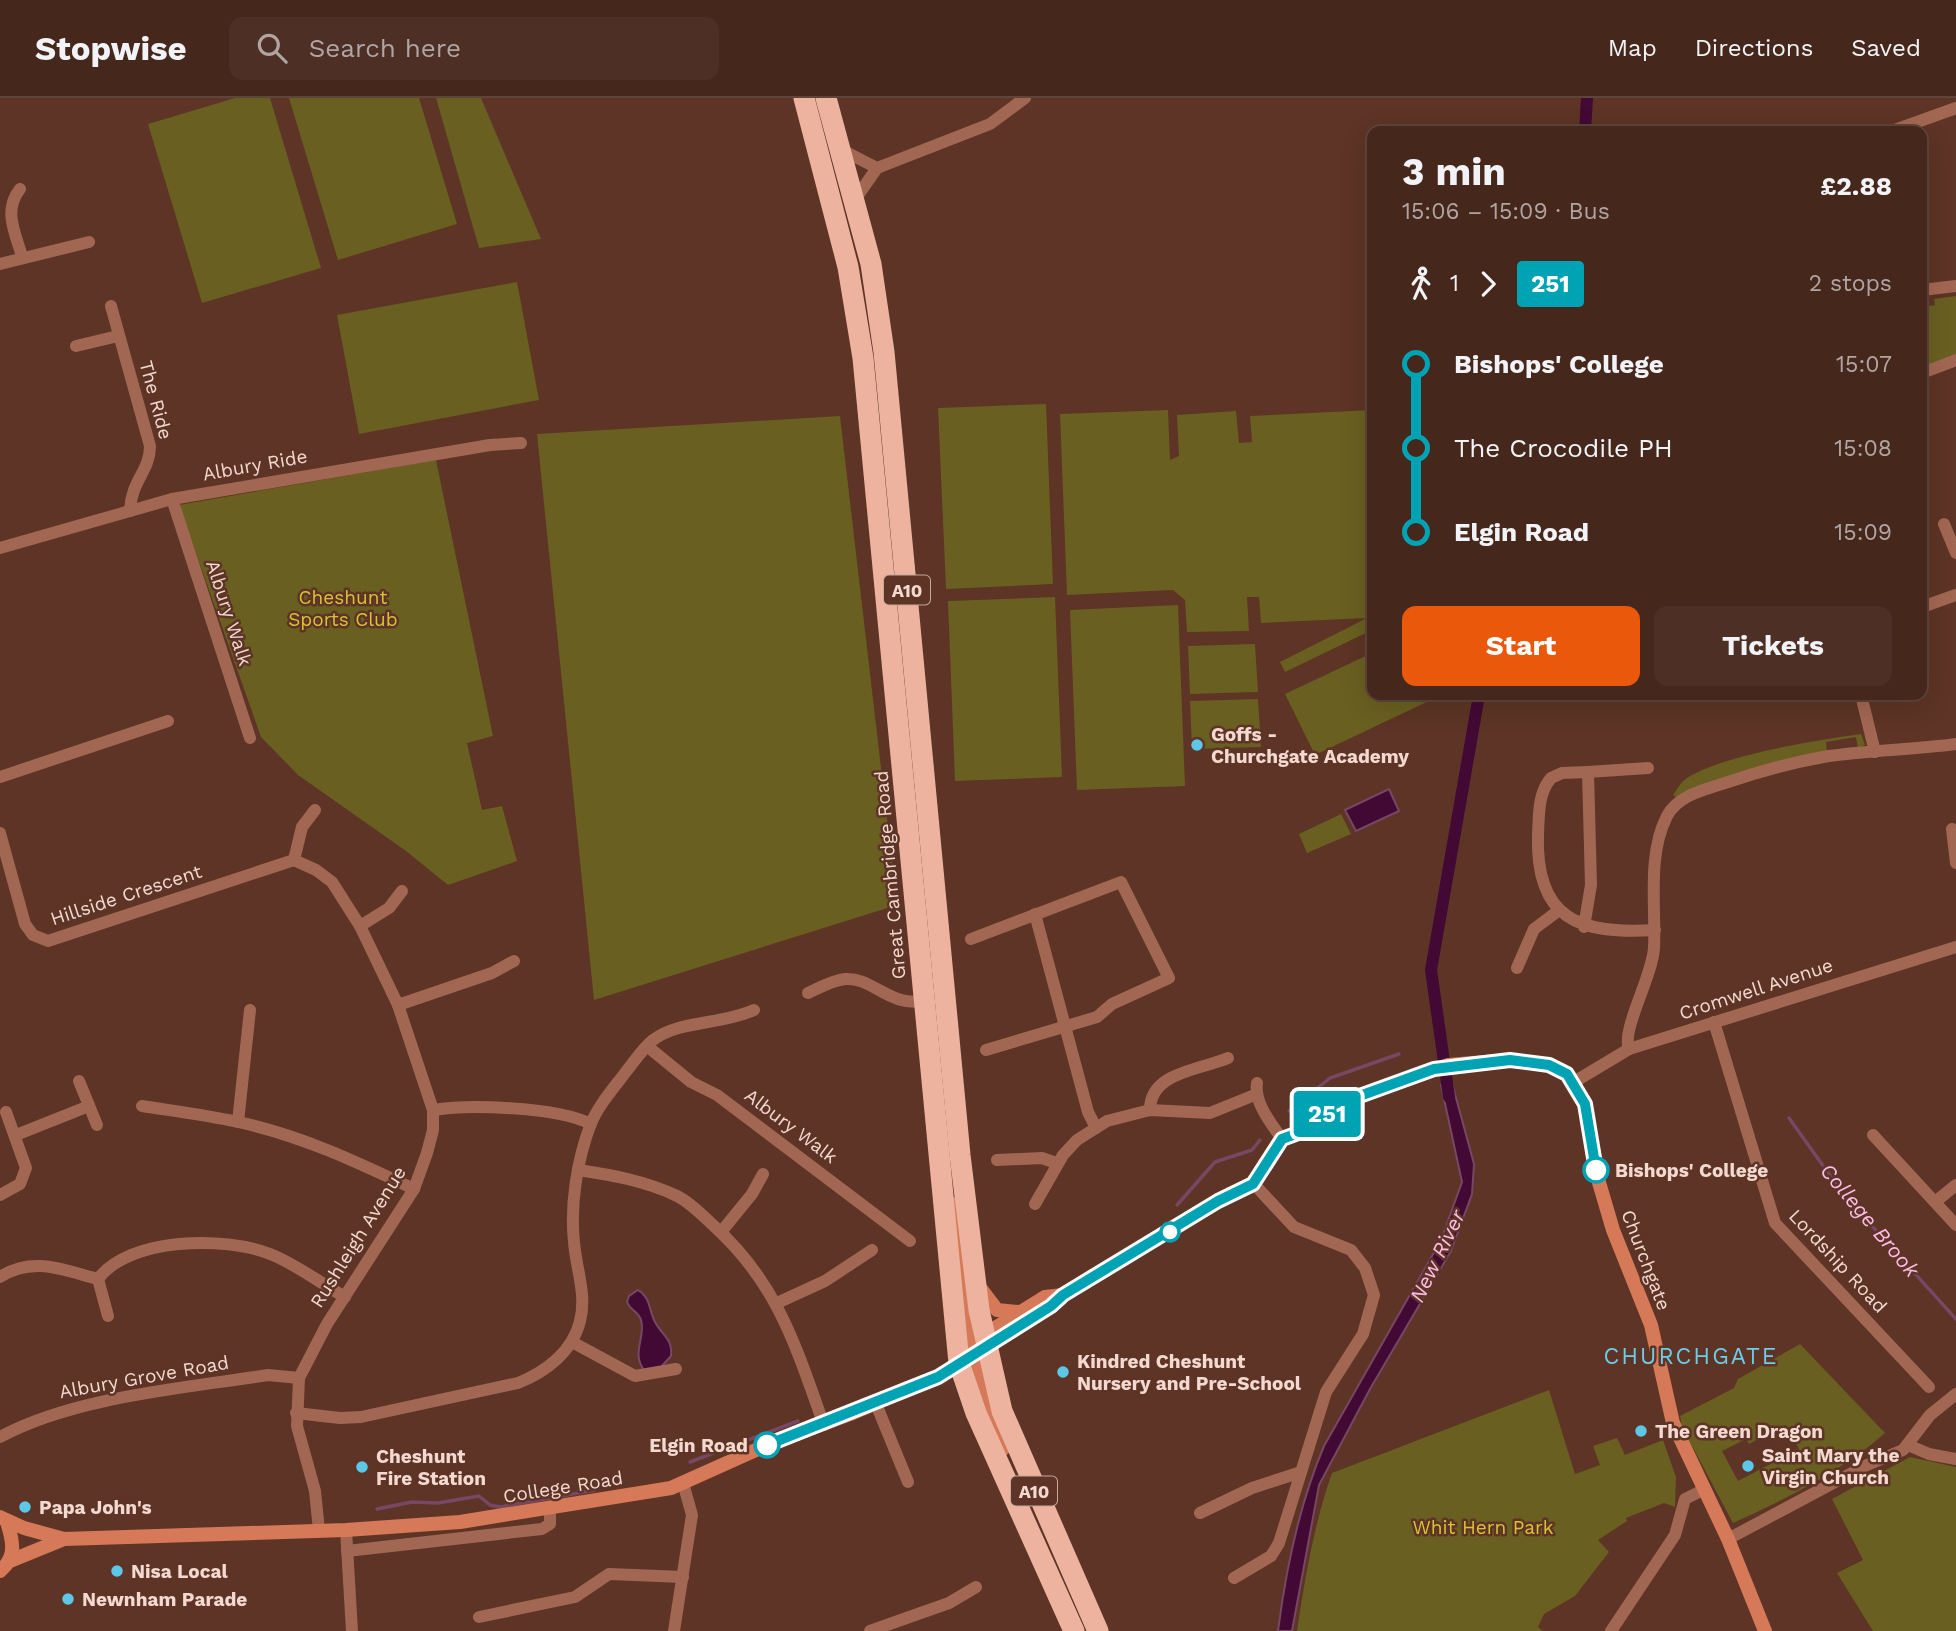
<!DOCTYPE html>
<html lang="en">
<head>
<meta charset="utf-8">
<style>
	:root { --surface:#46271c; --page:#4d2f25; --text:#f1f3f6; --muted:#b0a5a3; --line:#5e443b; --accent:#ea580c }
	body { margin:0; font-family:"Work Sans",sans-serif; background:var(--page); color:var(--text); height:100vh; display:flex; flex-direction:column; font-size:26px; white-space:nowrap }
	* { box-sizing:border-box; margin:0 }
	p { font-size:23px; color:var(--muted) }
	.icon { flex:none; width:38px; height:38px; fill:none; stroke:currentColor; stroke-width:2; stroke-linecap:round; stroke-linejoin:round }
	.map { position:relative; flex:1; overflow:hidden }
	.drawer { position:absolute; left:1367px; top:28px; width:560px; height:574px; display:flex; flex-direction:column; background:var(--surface); border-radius:14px; box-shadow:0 7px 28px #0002,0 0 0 2px var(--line) }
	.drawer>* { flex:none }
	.badge { padding:0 14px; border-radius:5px; font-size:24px; line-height:46px }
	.map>.badge { position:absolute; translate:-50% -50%; box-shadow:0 0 0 4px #fff }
	.legs { display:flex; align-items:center; gap:10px; height:77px; padding:0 35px; font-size:23px }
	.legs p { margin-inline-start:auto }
	.summary { display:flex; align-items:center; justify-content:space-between; height:119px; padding:0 35px }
	h1 { font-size:38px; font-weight:700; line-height:52px }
	.cta { display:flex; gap:14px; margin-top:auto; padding:14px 35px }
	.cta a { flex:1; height:80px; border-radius:14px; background:var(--accent); color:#fff; font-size:28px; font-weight:700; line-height:80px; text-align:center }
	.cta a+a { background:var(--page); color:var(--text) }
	ul { padding:0 35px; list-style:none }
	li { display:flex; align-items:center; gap:24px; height:84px; font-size:26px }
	li i { display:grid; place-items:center; width:10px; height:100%; margin:0 9px; background:currentColor }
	li i::after { content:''; width:18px; height:18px; margin:-9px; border:5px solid; border-radius:50%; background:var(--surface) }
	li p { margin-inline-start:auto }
	li:first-child i { background:linear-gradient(#0000 50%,currentColor 0) }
	li:last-child i { background:linear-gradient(currentColor 50%,#0000 0) }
	header { display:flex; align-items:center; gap:42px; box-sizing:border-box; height:98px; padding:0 35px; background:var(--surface); border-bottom:2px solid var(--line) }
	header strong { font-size:33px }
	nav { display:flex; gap:38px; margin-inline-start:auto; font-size:24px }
	.search { width:490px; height:63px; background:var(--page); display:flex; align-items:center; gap:18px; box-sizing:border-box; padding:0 24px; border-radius:14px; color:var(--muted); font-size:26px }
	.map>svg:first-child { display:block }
	.green { fill:#695f20; fill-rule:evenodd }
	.water { fill:#420934; stroke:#774763; stroke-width:2 }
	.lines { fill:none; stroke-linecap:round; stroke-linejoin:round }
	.stream { stroke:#774763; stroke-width:3.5 }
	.canal { stroke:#420934; stroke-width:12 }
	.street { stroke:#a26752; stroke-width:12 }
	.secondary { stroke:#d67958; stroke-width:14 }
	.highway { stroke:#edb39e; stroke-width:21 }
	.line-1-casing { stroke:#fff; stroke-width:16 }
	.line-1 { stroke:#00a3b4; stroke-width:10 }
	.poi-dot { fill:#5cc7e7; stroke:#5d3425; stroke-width:2.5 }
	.stop-1-dot { fill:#fff; stroke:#00a3b4; stroke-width:3.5 }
	.labels { text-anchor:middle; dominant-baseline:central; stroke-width:5; stroke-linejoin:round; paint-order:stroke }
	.shield { fill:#5d3425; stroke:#c6a89d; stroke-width:2 }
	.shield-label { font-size:18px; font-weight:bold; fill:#f3d9d0 }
	.street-label { font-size:19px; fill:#f3d9d0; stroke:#5d3425 }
	.park-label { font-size:19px; fill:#d9c434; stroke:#5d3425 }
	.poi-label { font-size:19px; font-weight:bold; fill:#f3d9d0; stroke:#5d3425; text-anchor:start }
	.stop-label { font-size:19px; font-weight:bold; fill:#f3d9d0; stroke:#5d3425; text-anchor:start }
	.water-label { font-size:21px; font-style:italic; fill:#fdbbe6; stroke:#5d3425 }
	.quarter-label { font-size:23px; letter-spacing:2px; fill:#6dcdeb; stroke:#5d3425 }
</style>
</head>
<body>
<header>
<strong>Stopwise</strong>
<div class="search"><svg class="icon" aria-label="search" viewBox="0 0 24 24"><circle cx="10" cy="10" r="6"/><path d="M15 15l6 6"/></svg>Search here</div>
<nav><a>Map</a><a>Directions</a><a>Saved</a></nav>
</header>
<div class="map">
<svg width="1956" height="1533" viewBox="0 0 1956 1533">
	<rect width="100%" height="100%" fill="#5d3425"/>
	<!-- green -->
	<g class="green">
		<path d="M235 0H270L321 170 202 205 148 26Z"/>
		<path d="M289 0H419L457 126 338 162Z"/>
		<path d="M436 0H481L541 141 479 150Z"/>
		<path d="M517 184 539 302 359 336 337 217Z"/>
		<path d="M1956 198V259L1922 269V209L1935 207 1934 201Z"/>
		<path d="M1046 306 1053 486 946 491 938 310Z"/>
		<path d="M1168 312 1170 362 1179 358 1177 317 1236 313 1239 345 1252 344 1250 318 1372 312V532L1285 574 1280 564 1367 520 1261 525 1259 499H1247L1249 533 1187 534 1185 502 1173 492 1067 497 1060 316Z"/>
		<path d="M840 318 897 807 594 902 537 336Z"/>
		<path d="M436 362 493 638 467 645 482 712 502 708 517 763 448 787 406 753 298 677 261 639 179 407Z"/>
		<path d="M1055 499 1062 679 955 683 948 503Z"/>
		<path d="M1178 507 1185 688 1077 692 1070 512Z"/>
		<path d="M1255 546 1258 594 1190 596 1188 548Z"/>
		<path d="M1372 555V597H1434L1435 600 1315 657 1285 596Z"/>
		<path d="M1258 601 1261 649 1192 651 1190 603Z"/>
		<path d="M1861 636 1865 647 1858 650 1856 639 1826 644 1827 654 1676 699 1673 697C1677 691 1681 684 1687 680 1723 657 1817 642 1861 636Z"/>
		<path d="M1341 716 1351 736 1307 755 1299 736Z"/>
		<path d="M1800 1246 1885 1335C1841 1374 1786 1401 1733 1425L1682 1329 1680 1318 1734 1290 1738 1281ZM1801 1326 1807 1338 1796 1345 1799 1351 1738 1383 1722 1353 1746 1341 1749 1346 1786 1327 1789 1332Z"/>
		<path d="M1549 1292 1575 1376 1600 1367 1593 1348 1617 1340 1625 1357 1663 1342 1676 1379 1675 1409 1664 1405 1626 1420 1627 1423 1598 1442 1609 1454 1575 1498 1544 1516 1538 1529 1543 1533H1297C1305 1480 1314 1426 1332 1375Z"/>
		<path d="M1910 1359 1956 1369V1533H1873L1837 1475 1863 1462 1832 1401Z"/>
	</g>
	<!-- water -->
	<g class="water">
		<path d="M1389 691 1399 713 1356 733 1345 712Z"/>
		<path d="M1452 985 1474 1066 1472 1096 1451 1153 1370 1291 1319 1387 1292 1533H1278C1286 1470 1299 1407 1324 1348L1441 1142 1462 1084 1441 987Z"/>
		<path d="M638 1192C650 1199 649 1211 654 1222 661 1237 673 1240 671 1258L660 1270 644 1272C631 1255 646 1239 641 1222 639 1214 630 1212 627 1204L629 1198Z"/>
	</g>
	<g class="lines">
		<!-- stream -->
		<g class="stream">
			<path d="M1289 1013 1330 980 1399 956"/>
			<path d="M1789 1020 1844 1097 1956 1221"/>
			<path d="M1177 1107 1215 1064 1252 1052 1260 1042"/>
			<path d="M690 1364 798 1323"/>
			<path d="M377 1411 412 1404 438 1405 479 1398 490 1407 500 1409 595 1392"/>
		</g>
		<!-- canal -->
		<g class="canal">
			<path d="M1585 33 1587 0"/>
			<path d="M1449 999 1431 872 1479 597"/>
		</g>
		<!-- street -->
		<g class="street">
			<path d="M1892 33 1956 10"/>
			<path d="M840 51 877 70"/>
			<path d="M20 91C3 112 15 135 22 158"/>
			<path d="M854 103 877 70 990 26 1025 0"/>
			<path d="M0 166 89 144"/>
			<path d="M1922 192 1956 188"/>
			<path d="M111 208 150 348C150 374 131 382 130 413"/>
			<path d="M76 248 118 238"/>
			<path d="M1922 275 1956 262"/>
			<path d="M172 401 250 640"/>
			<path d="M1944 426 1956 455"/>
			<path d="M0 450 172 401 490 347 521 345"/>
			<path d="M1922 509 1956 497"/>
			<path d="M1861 597 1875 654"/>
			<path d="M1588 674 1648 670"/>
			<path d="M0 679 168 623"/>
			<path d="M315 712 302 729 294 762 316 772 332 784 360 828 398 907 433 1012V1032L427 1055 414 1091 327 1226 299 1280 297 1328 315 1393 319 1432"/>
			<path d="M1952 731 1956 765"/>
			<path d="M0 735 25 826 33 837 48 843 294 762"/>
			<path d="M1035 816 1088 1014 1096 1030"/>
			<path d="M360 828 389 810 402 793"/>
			<path d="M1584 829 1591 787 1588 674 1562 675 1551 680C1538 695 1539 717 1538 736 1535 821 1579 837 1655 832"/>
			<path d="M971 841 1121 784 1169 880 1112 906 1097 919 986 952"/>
			<path d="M1517 870 1534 831 1558 813"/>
			<path d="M808 895C819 890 833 882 845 881 873 879 888 909 924 903"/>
			<path d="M398 907 492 875 514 863"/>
			<path d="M1714 924 1775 1125 1929 1289"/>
			<path d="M647 948 691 984 717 997 910 1143"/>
			<path d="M1629 951C1621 932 1652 880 1654 850 1656 808 1647 757 1667 718 1678 697 1704 692 1725 685 1757 674 1790 665 1823 659 1867 652 1912 652 1956 646"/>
			<path d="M79 983 97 1027"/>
			<path d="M1574 984 1629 951 1956 849"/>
			<path d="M1257 985C1254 1005 1271 1025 1282 1041"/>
			<path d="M142 1008C174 1013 206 1017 238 1024 300 1037 357 1064 414 1091"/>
			<path d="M433 1012C470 1006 557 1009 591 1026"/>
			<path d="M1150 1012C1150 974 1200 972 1228 960"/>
			<path d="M238 1024 250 912"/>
			<path d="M16 1037 89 1008"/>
			<path d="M1873 1037 1956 1127"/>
			<path d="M997 1062 1042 1060 1056 1065"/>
			<path d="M578 1072C612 1077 646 1083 677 1098 691 1105 702 1117 714 1128 778 1186 796 1249 824 1327"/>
			<path d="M0 1097 20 1086 26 1070 6 1014"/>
			<path d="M1935 1104 1956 1087"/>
			<path d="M1035 1106 1063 1057 1077 1042 1107 1023 1150 1012 1210 1015 1257 996"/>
			<path d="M721 1134 752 1096 763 1076"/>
			<path d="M0 1179C33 1158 63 1172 98 1181 129 1139 225 1138 270 1156 296 1166 320 1185 345 1199"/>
			<path d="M98 1181 108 1218"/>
			<path d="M777 1205 825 1183 872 1152"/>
			<path d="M572 1244 635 1278 676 1271"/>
			<path d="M876 1306 908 1384"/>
			<path d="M296 1315 340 1320 361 1319 518 1285C546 1274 573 1253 580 1223 587 1196 576 1171 574 1144 570 1107 577 1063 590 1028 597 1009 613 991 625 975 634 964 642 951 653 942 680 922 721 927 754 912"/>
			<path d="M0 1339C73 1299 185 1290 268 1277L299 1280"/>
			<path d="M1908 1347 1929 1356 1956 1361"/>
			<path d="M1200 1415 1252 1390 1298 1375"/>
			<path d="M346 1432 352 1533"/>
			<path d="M1728 1441 1867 1367 1903 1352 1930 1317 1956 1296"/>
			<path d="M347 1453 542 1431 550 1426V1411"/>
			<path d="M1234 1480 1271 1458 1279 1445 1326 1294 1363 1236 1374 1197 1365 1170 1351 1152 1294 1129 1253 1085"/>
			<path d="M479 1519 575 1499 609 1476 683 1479"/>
			<path d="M674 1533 692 1417 683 1385"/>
			<path d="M870 1533 949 1505 976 1489"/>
			<path d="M1611 1533 1675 1437 1685 1401 1703 1392"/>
		</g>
		<!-- secondary -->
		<g class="secondary">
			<path d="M956 1106 970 1247 965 1259"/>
			<path d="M981 1191 997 1212 1019 1214"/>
			<path d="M979 1240 1045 1199 1063 1197"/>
			<path d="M972 1251 1003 1351"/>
			<path d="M0 1419 24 1430 64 1441 346 1432 460 1424 671 1390 767 1347 850 1316 938 1279 1051 1208 1063 1197 1218 1103 1253 1085 1282 1041 1301 1034 1354 1000 1448 967 1510 962 1549 967 1567 976 1585 1006 1598 1081 1613 1132 1651 1227 1673 1325 1728 1441 1765 1533"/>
			<path d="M10 1463 64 1441"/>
			<path d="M0 1473C17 1459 13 1443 7 1424"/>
		</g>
		<!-- highway -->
		<g class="highway">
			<path d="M804 0 848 169 863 260 959 1265 976 1315 1074 1533"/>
			<path d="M826 0 871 166 884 254 960 1057 979 1212 1002 1313 1098 1533"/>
		</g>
	</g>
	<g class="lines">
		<defs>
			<path id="line-1" d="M767 1347 938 1279 1051 1208 1063 1197 1218 1103 1253 1086 1282 1041 1301 1034 1354 1000 1434 971 1510 962 1549 967 1567 976 1585 1006 1596 1072"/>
		</defs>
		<!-- line-1 casing -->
		<use href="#line-1" class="line-1-casing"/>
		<!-- line-1 -->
		<use href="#line-1" class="line-1"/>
	</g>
	<!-- markers -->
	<g class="poi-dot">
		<circle cx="1197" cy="647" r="7"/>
		<circle cx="1063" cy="1274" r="7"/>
		<circle cx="1641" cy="1333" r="7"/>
		<circle cx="1748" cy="1368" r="7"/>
		<circle cx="362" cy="1369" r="7"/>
		<circle cx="25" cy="1409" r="7"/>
		<circle cx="117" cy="1473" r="7"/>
		<circle cx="68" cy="1501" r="7"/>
	</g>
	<g class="stop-1-dot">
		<circle cx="1596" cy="1072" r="12"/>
		<circle cx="1170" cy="1134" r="9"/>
		<circle cx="767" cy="1347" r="12"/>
	</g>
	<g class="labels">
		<!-- shield labels -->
		<g class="shield">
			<rect x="884" y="477.5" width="46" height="29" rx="5"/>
			<rect x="1011" y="1378.5" width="46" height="29" rx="5"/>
		</g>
		<g class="shield-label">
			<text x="907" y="492">A10</text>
			<text x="1034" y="1393">A10</text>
		</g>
		<!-- street labels -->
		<g class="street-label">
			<text transform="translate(156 302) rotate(75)">The Ride</text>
			<text transform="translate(255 367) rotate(-10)">Albury Ride</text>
			<text transform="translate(229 515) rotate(72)">Albury Walk</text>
			<text transform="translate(890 777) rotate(-95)">Great Cambridge Road</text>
			<text transform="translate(126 797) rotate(-18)">Hillside Crescent</text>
			<text transform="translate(1756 891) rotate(-18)">Cromwell Avenue</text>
			<text transform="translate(791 1028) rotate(37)">Albury Walk</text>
			<text transform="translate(358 1139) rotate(-58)">Rushleigh Avenue</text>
			<text transform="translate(1646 1162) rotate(69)">Churchgate</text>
			<text transform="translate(1838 1163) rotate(47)">Lordship Road</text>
			<text transform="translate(144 1279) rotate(-10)">Albury Grove Road</text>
			<text transform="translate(563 1389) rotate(-9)">College Road</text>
		</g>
		<!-- park labels -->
		<g class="park-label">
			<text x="343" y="499">Cheshunt<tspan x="343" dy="22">Sports Club</tspan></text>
			<text x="1483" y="1429">Whit Hern Park</text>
		</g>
		<!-- poi labels -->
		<g class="poi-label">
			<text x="1211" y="636">Goffs -<tspan x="1211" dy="22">Churchgate Academy</tspan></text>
			<text x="1077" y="1263">Kindred Cheshunt<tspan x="1077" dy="22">Nursery and Pre-School</tspan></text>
			<text x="1655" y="1333">The Green Dragon</text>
			<text x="1762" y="1357">Saint Mary the<tspan x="1762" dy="22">Virgin Church</tspan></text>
			<text x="376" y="1358">Cheshunt<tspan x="376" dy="22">Fire Station</tspan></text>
			<text x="39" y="1409">Papa John's</text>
			<text x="131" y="1473">Nisa Local</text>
			<text x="82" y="1501">Newnham Parade</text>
		</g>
		<!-- stop labels -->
		<g class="stop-label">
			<text x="1615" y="1072">Bishops' College</text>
			<text x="748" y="1347" text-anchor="end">Elgin Road</text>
		</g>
		<!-- water labels -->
		<g class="water-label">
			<text transform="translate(1870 1122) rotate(50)">College Brook</text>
			<text transform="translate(1437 1158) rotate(-64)">New River</text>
		</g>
		<!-- quarter labels -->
		<g class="quarter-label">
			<text x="1691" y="1258">CHURCHGATE</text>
		</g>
	</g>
</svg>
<b class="badge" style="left:1327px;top:1016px;background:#00a3b4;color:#fff">251</b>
<section class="drawer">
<div class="summary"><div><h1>3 min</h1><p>15:06 – 15:09 · Bus</p></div><b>£2.88</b></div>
<div class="legs"><svg class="icon" aria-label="walk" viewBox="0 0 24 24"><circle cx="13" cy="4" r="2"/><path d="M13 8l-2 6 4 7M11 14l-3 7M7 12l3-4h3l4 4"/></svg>1<svg class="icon" aria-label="forward" viewBox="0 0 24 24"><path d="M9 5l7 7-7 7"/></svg><b class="badge" style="background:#00a3b4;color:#fff">251</b><p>2 stops</p></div>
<ul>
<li><i style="color:#00a3b4"></i><b>Bishops' College</b><p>15:07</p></li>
<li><i style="color:#00a3b4"></i><span>The Crocodile PH</span><p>15:08</p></li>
<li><i style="color:#00a3b4"></i><b>Elgin Road</b><p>15:09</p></li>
</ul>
<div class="cta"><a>Start</a><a>Tickets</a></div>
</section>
</div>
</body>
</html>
